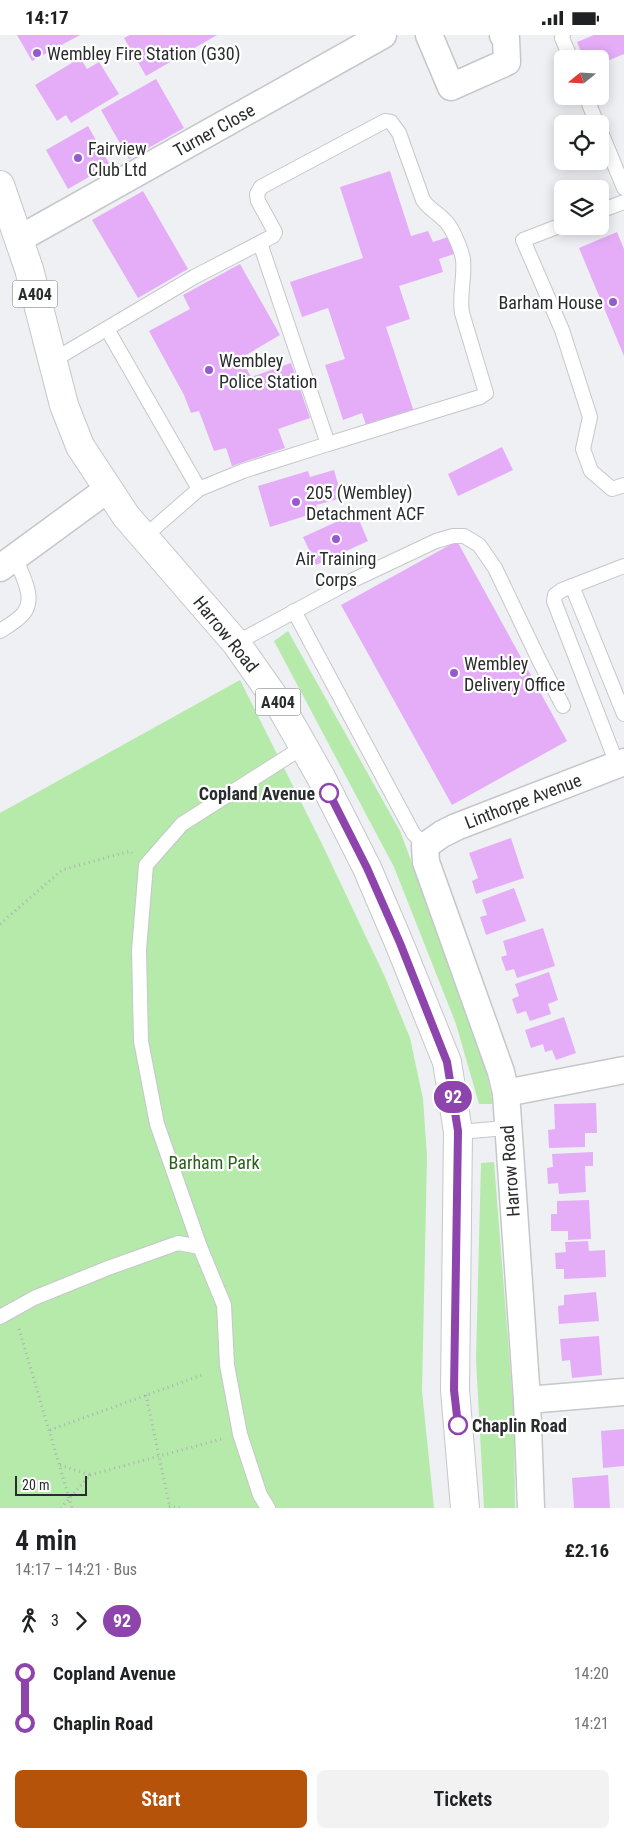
<!DOCTYPE html>
<html lang="en">
<head>
<meta charset="utf-8">
<style>
	:root { --surface:#fff; --page:#f2f2f2; --text:#202124; --muted:#757577; --accent:#b45309 }
	body { margin:0; font-family:"Roboto Condensed",sans-serif; background:var(--page); color:var(--text); height:100vh; display:flex; flex-direction:column; font-size:19px; white-space:nowrap }
	* { box-sizing:border-box; margin:0 }
	p { font-size:16px; color:var(--muted) }
	.icon { flex:none; width:28px; height:28px; fill:none; stroke:currentColor; stroke-width:2; stroke-linecap:round; stroke-linejoin:round }
	.map { position:relative; height:1473px; overflow:hidden }
	.drawer { display:flex; flex-direction:column; background:var(--surface); flex:1 }
	.drawer>* { flex:none }
	.badge { padding:0 10px; border-radius:16px; font-size:18px; line-height:32px }
	.needle { width:32px; rotate:252deg }
	.tools { position:absolute; left:554px; top:15px; display:grid; gap:10px }
	.tools a { display:grid; place-items:center; width:55px; height:55px; border-radius:8px; background:var(--surface); box-shadow:0 2px 12px #0003; font-size:25px }
	.scale { position:absolute; left:15px; bottom:12px; width:72px; box-sizing:border-box; padding-left:5px; border:2px solid #2b2c2d; border-top:0; font-size:14px; line-height:18px; white-space:nowrap; color:#2b2c2d; -webkit-text-stroke:4px #fff; paint-order:stroke }
	.map>.badge { position:absolute; translate:-50% -50%; box-shadow:0 0 0 2px #fff }
	.legs { display:flex; align-items:center; gap:8px; height:55px; padding:0 15px; font-size:16px }
	.legs p { margin-inline-start:auto }
	.summary { display:flex; align-items:center; justify-content:space-between; height:85px; padding:0 15px }
	h1 { font-size:28px; font-weight:600; line-height:38px }
	.cta { display:flex; gap:10px; margin-top:auto; padding:10px 15px }
	.cta a { flex:1; height:58px; border-radius:8px; background:var(--accent); color:#fff; font-size:20px; font-weight:600; line-height:58px; text-align:center }
	.cta a+a { background:var(--page); color:var(--text) }
	ul { padding:0 15px; list-style:none }
	li { display:flex; align-items:center; gap:18px; height:50px; font-size:19px }
	li i { display:grid; place-items:center; width:8px; height:100%; margin:0 6px; background:currentColor }
	li i::after { content:''; width:12px; height:12px; margin:-6px; border:4px solid; border-radius:50%; background:var(--surface) }
	li p { margin-inline-start:auto }
	li:first-child i { background:linear-gradient(#0000 50%,currentColor 0) }
	li:last-child i { background:linear-gradient(currentColor 50%,#0000 0) }
	.status { display:flex; justify-content:space-between; align-items:center; height:35px; padding:0 25px; background:var(--surface); direction:ltr }
	.status svg { height:14px; fill:currentColor }
	.map>svg:first-child { display:block }
	.green { fill:#b5eaaa }
	.building { fill:#e5adf8 }
	.lines { fill:none; stroke-linecap:round; stroke-linejoin:round }
	.service-casing { stroke:#c5c7ca; stroke-width:16 }
	.minor-casing { stroke:#c5c7ca; stroke-width:29 }
	.primary-casing { stroke:#c5c7ca; stroke-width:30 }
	.path { stroke:#afb1b3; stroke-width:3; stroke-dasharray:1 4; stroke-linecap:butt }
	.service { stroke:#fff; stroke-width:14 }
	.minor { stroke:#fff; stroke-width:26 }
	.primary { stroke:#fff; stroke-width:28 }
	.line-1-casing { stroke:#fff; stroke-width:11 }
	.line-1 { stroke:#8e44ad; stroke-width:8 }
	.poi-dot { fill:#9759d0; stroke:#fff; stroke-width:2 }
	.stop-1-dot { fill:#fff; stroke:#8e44ad; stroke-width:2.5 }
	.labels { text-anchor:middle; dominant-baseline:central; stroke-width:4.5; stroke-linejoin:round; paint-order:stroke }
	.shield { fill:#fff; stroke:#6b6b6c; stroke-width:1 }
	.shield-label { font-size:16px; font-weight:bold; fill:#2b2c2d }
	.poi-label { font-size:18px; fill:#2b2c2d; stroke:#fff; text-anchor:start }
	.street-label { font-size:18px; fill:#2b2c2d; stroke:#fff }
	.stop-label { font-size:18px; font-weight:bold; fill:#2b2c2d; stroke:#fff; text-anchor:end }
	.park-label { font-size:18px; fill:#28611a; stroke:#fff }
</style>
</head>
<body>
<div class="status"><b>14:17</b><svg viewBox="0 0 49 12"><path d="M0 12V9h3v3zM5 12V6h3v6zM10 12V3h3v9zM15 12V0h3v12zM26 1h20v11H26zM47 4h2v5h-2z"/></svg></div>
<div class="map">
<svg width="624" height="1473" viewBox="0 0 624 1473">
	<rect width="100%" height="100%" fill="#eef0f3"/>
	<!-- green -->
	<g class="green">
		<path d="M288 596 400 796 452 935 485 1030 493 1069H479L456 989 394 832 274 606Z"/>
		<path d="M240 645 323 811 385 942 410 1003 423 1064 427 1121 422 1356 434 1473H0V778Z"/>
		<path d="M494 1127 514 1382 515 1473H484L476 1324 481 1128Z"/>
	</g>
	<!-- building -->
	<g class="building">
		<path d="M17 0H80L32 26Z"/>
		<path d="M130 0H217L146 41 124 3Z"/>
		<path d="M594 0H624V19L600 29V24H584L577 7Z"/>
		<path d="M80 23 87 34 99 27 119 59 71 88 66 80 57 86 35 50Z"/>
		<path d="M156 44 184 93 129 124 101 75Z"/>
		<path d="M88 91 110 130 68 154 46 115Z"/>
		<path d="M390 136 411 201 428 196 433 207 448 202 454 219 439 224 443 237 399 251 410 284 386 292 414 377 367 393 362 378 343 385 325 330 345 324 328 273 302 282 290 247 363 223 340 152Z"/>
		<path d="M143 156 188 234 138 263 92 185Z"/>
		<path d="M617 197 624 214V321L579 213Z"/>
		<path d="M240 229 280 300 241 323 251 342 291 328 310 383 278 394 285 413 232 431 226 413 214 416 199 376 191 378 184 360 149 296 190 274 183 260Z"/>
		<path d="M502 412 513 435 458 461 448 439Z"/>
		<path d="M334 435 342 463 316 470 318 477 270 492 258 451 308 436 310 442Z"/>
		<path d="M356 478 368 506 316 530 303 502Z"/>
		<path d="M457 506 567 706 452 770 341 570Z"/>
		<path d="M511 803 524 843 476 859 472 846 478 843 469 818Z"/>
		<path d="M514 853 526 886 486 900 480 882 487 880 482 865Z"/>
		<path d="M543 893 555 931 517 943 514 934 506 936 501 922 507 920 503 906Z"/>
		<path d="M549 937 558 965 548 969 551 979 530 986 526 976 517 979 512 964 519 961 515 949Z"/>
		<path d="M564 982 576 1018 556 1025 552 1015 545 1017 543 1009 531 1013 525 995Z"/>
		<path d="M596 1068 597 1098H585V1112L549 1113 548 1095 555 1094 554 1069Z"/>
		<path d="M593 1117V1131H585L586 1157 559 1159 558 1148 548 1149 547 1133 553 1132 552 1119Z"/>
		<path d="M589 1165 591 1204 568 1205V1196H551V1179H557V1166Z"/>
		<path d="M588 1206 589 1216 605 1215 606 1242 564 1244V1234H556L555 1218 566 1217 565 1207Z"/>
		<path d="M596 1257 599 1286 559 1289 558 1271 564 1270V1260Z"/>
		<path d="M599 1301 602 1340 572 1343 570 1325 562 1326 560 1304Z"/>
		<path d="M624 1394V1431L603 1433 601 1396Z"/>
		<path d="M608 1440 610 1473H574L572 1443Z"/>
	</g>
	<g class="lines">
		<defs>
			<g id="service">
				<path d="M563 0 562 3 571 24"/>
				<path d="M586 61 597 89"/>
				<path d="M600 95 624 153"/>
				<path d="M600 176 624 167"/>
				<path d="M562 190 523 205 562 295 590 382 583 414 591 436 612 454 624 450"/>
				<path d="M107 294 199 454"/>
				<path d="M52 326 194 242 273 201 275 197 258 166 257 159 261 152 385 86 391 87 399 98 423 165C430 176 443 180 450 192 455 200 461 214 463 224 465 242 459 260 462 278L486 358 480 362 328 409"/>
				<path d="M144 502 199 454 243 436 328 409 260 208"/>
				<path d="M572 551 624 679"/>
				<path d="M294 576 413 798 425 811"/>
				<path d="M0 596C8 591 17 586 23 579 37 563 21 539 15 522"/>
				<path d="M236 608 349 547 436 506 453 501H464L479 510 495 533 540 627 563 671"/>
				<path d="M617 729 554 566 555 560 562 555 624 531"/>
				<path d="M458 1097 507 1093"/>
				<path d="M0 1282 34 1263 108 1233 178 1208 200 1212"/>
				<path d="M268 1473 260 1460 240 1399 227 1330 224 1270 200 1212 157 1089 141 1006 139 915 146 830 182 789 303 712"/>
			</g>
			<g id="minor">
				<path d="M429 0 451 52 507 27 506 3 503 0"/>
				<path d="M19 204 383 0"/>
				<path d="M0 533 108 454"/>
				<path d="M506 1058 624 1035"/>
				<path d="M527 1365 624 1357"/>
				<path d="M531 1473 527 1365 506 1058 501 1037 426 827 425 811 442 799 456 792 624 727"/>
			</g>
			<path id="primary" d="M0 150 29 234 64 370 80 411 126 481 236 608 281 672 322 744 367 833 399 908 447 1027 458 1097 455 1355 465 1473"/>
		</defs>
		<!-- service casing -->
		<use href="#service" class="service-casing"/>
		<!-- minor casing -->
		<use href="#minor" class="minor-casing"/>
		<!-- primary casing -->
		<use href="#primary" class="primary-casing"/>
		<!-- path -->
		<g class="path">
			<path d="M0 889 62 835 130 816 132 818"/>
			<path d="M19 1294 72 1473"/>
			<path d="M146 1360 170 1473"/>
			<path d="M50 1395 202 1340"/>
			<path d="M60 1430 90 1440 61 1473"/>
			<path d="M90 1440 222 1404"/>
			<path d="M169 1471 180 1473"/>
		</g>
		<!-- service -->
		<use href="#service" class="service"/>
		<!-- minor -->
		<use href="#minor" class="minor"/>
		<!-- primary -->
		<use href="#primary" class="primary"/>
	</g>
	<g class="lines">
		<defs>
			<path id="line-1" d="M329 758 367 833 400 908 447 1027 458 1096 454 1355 458 1390"/>
		</defs>
		<!-- line-1 casing -->
		<use href="#line-1" class="line-1-casing"/>
		<!-- line-1 -->
		<use href="#line-1" class="line-1"/>
	</g>
	<!-- markers -->
	<g class="poi-dot">
		<circle cx="37" cy="18" r="5"/>
		<circle cx="78" cy="123" r="5"/>
		<circle cx="613" cy="267" r="5"/>
		<circle cx="209" cy="335" r="5"/>
		<circle cx="296" cy="467" r="5"/>
		<circle cx="336" cy="504" r="5"/>
		<circle cx="454" cy="638" r="5"/>
	</g>
	<g class="stop-1-dot">
		<circle cx="329" cy="758" r="9"/>
		<circle cx="458" cy="1390" r="9"/>
	</g>
	<g class="labels">
		<!-- shield labels -->
		<g class="shield">
			<rect x="12.5" y="245.5" width="45" height="27" rx="4"/>
			<rect x="255.5" y="653.5" width="45" height="27" rx="4"/>
		</g>
		<g class="shield-label">
			<text x="35" y="259">A404</text>
			<text x="278" y="667">A404</text>
		</g>
		<!-- poi labels -->
		<g class="poi-label">
			<text x="47" y="18">Wembley Fire Station (G30)</text>
			<text x="88" y="113">Fairview<tspan x="88" dy="21">Club Ltd</tspan></text>
			<text x="603" y="267" text-anchor="end">Barham House</text>
			<text x="219" y="325">Wembley<tspan x="219" dy="21">Police Station</tspan></text>
			<text x="306" y="457">205 (Wembley)<tspan x="306" dy="21">Detachment ACF</tspan></text>
			<text x="336" y="523" text-anchor="middle">Air Training<tspan x="336" dy="21">Corps</tspan></text>
			<text x="464" y="628">Wembley<tspan x="464" dy="21">Delivery Office</tspan></text>
		</g>
		<!-- street labels -->
		<g class="street-label">
			<text transform="translate(214 95) rotate(-29)">Turner Close</text>
			<text transform="translate(226 599) rotate(51)">Harrow Road</text>
			<text transform="translate(523 766) rotate(-21)">Linthorpe Avenue</text>
			<text transform="translate(510 1136) rotate(-94)">Harrow Road</text>
		</g>
		<!-- stop labels -->
		<g class="stop-label">
			<text x="315" y="758">Copland Avenue</text>
			<text x="472" y="1390" text-anchor="start">Chaplin Road</text>
		</g>
		<!-- park labels -->
		<g class="park-label">
			<text x="214" y="1127">Barham Park</text>
		</g>
	</g>
</svg>
<div class="tools">
<a><svg class="needle" viewBox="-14 -14 28 28"><path d="M0-13l5 13h-10z" fill="#e53935"/><path d="M0 13l5-13h-10z" fill="#757577"/></svg></a>
<a><svg class="icon" aria-label="locate" viewBox="0 0 24 24"><circle cx="12" cy="12" r="6"/><path d="M12 2v4M12 18v4M2 12h4M18 12h4"/></svg></a>
<a><svg class="icon" aria-label="layers" viewBox="0 0 24 24"><path d="M12 4l9 5-9 5-9-5zM3 14l9 5 9-5"/></svg></a>
</div>
<div class="scale">20 m</div>
<b class="badge" style="left:453px;top:1062px;background:#8e44ad;color:#fff">92</b>
</div>
<section class="drawer">
<div class="summary"><div><h1>4 min</h1><p>14:17 – 14:21 · Bus</p></div><b>£2.16</b></div>
<div class="legs"><svg class="icon" aria-label="walk" viewBox="0 0 24 24"><circle cx="13" cy="4" r="2"/><path d="M13 8l-2 6 4 7M11 14l-3 7M7 12l3-4h3l4 4"/></svg>3<svg class="icon" aria-label="forward" viewBox="0 0 24 24"><path d="M9 5l7 7-7 7"/></svg><b class="badge" style="background:#8e44ad;color:#fff">92</b></div>
<ul>
<li><i style="color:#8e44ad"></i><b>Copland Avenue</b><p>14:20</p></li>
<li><i style="color:#8e44ad"></i><b>Chaplin Road</b><p>14:21</p></li>
</ul>
<div class="cta"><a>Start</a><a>Tickets</a></div>
</section>
</body>
</html>
